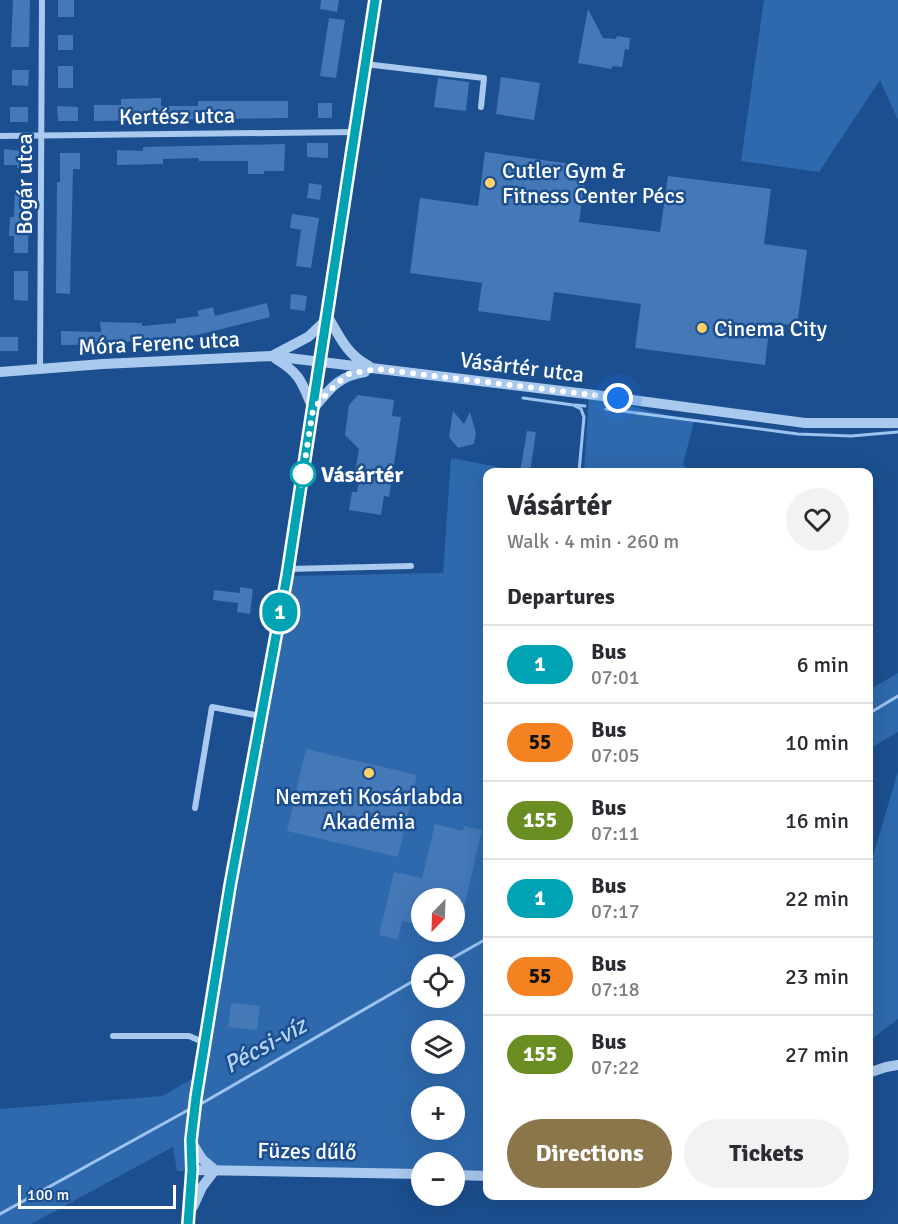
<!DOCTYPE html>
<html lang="en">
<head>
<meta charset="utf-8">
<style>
	:root { --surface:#fff; --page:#f2f2f3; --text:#2b2b33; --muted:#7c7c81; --line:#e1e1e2; --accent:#8a764a }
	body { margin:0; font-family:Signika,sans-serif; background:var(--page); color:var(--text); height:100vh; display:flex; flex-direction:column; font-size:22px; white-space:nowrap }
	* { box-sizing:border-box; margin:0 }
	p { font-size:20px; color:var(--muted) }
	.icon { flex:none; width:33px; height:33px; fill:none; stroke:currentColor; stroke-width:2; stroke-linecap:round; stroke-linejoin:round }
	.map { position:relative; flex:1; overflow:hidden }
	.details { position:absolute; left:483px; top:468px; width:390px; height:732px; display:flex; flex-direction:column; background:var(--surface); border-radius:12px; box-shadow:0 6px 24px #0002 }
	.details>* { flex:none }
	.badge { padding:0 12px; border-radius:20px; font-size:21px; line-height:39px }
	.needle { width:39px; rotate:203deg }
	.buttons { position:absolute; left:411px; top:888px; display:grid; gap:12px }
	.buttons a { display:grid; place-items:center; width:54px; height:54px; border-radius:50%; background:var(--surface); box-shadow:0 6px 24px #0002; font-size:30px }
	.scale { position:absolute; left:18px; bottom:15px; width:158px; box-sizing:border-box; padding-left:6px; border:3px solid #fff; border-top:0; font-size:16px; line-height:21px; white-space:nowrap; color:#fff; -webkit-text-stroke:4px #1b4f8f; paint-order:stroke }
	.you { position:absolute; width:30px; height:30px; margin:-15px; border:4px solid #fff; border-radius:50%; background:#1a73e8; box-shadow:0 0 0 9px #1a73e833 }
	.map>.badge { position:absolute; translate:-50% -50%; box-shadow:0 0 0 3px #fff }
	h2 { padding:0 24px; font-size:22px; line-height:54px }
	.round { display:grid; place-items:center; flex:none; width:63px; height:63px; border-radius:32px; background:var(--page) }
	.overview { display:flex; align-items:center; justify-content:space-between; height:102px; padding:0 24px }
	h1 { font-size:28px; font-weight:700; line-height:45px }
	.action { display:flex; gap:12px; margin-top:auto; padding:12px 24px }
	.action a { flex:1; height:69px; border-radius:36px; background:var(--accent); color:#fff; font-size:24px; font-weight:700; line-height:69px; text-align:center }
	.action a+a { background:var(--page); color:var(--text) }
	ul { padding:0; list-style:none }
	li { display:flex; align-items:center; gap:18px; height:78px; padding:0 24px; border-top:2px solid var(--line) }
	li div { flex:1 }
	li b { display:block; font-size:22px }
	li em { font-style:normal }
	li .badge { min-width:66px; font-weight:700; text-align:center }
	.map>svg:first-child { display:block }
	.green { fill:#2e69ad; fill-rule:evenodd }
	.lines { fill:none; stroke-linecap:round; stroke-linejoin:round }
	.stream { stroke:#9cc4f0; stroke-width:3 }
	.building { fill:#4478b7 }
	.minor { stroke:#a9c9ee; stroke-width:6 }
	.tertiary { stroke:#a9c9ee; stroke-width:10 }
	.line-casing { stroke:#fff; stroke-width:14 }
	.line { stroke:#00a3b4; stroke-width:9 }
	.walk { stroke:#fff; stroke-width:6; stroke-dasharray:0 10.8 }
	.poi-dot { fill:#ffd166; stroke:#1b4f8f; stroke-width:2 }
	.stop-dot { fill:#fff; stroke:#00a3b4; stroke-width:3 }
	.labels { text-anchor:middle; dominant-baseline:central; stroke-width:5; stroke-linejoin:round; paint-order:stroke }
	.street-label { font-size:22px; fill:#fff; stroke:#1b4f8f }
	.poi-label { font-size:22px; fill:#fff; stroke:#1b4f8f; text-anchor:start }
	.stop-label { font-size:22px; font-weight:bold; fill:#fff; stroke:#1b4f8f; text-anchor:start }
	.water-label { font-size:24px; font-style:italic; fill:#b5d3f5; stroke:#1b4f8f }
</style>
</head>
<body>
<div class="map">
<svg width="898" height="1224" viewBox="0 0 898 1224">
	<rect width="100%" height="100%" fill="#1b4f8f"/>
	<!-- green -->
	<g class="green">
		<path d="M764 0H898V120L880 80 819 172 741 161Z"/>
		<path d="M589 396 694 422 683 464 689 472H584Z"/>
		<path d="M451 458 524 472H488L487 1178 455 1177 454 1162H422L421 1177 177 1171 173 1147 31 1224H0V1109L162 1096 204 1072 287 576 443 573ZM422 898H454V932H422ZM422 964H454V998H422ZM422 1030H454V1064H422ZM422 1096H454V1130H422Z"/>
		<path d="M898 673V732L869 749V690Z"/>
		<path d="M898 771V1019L869 1041V870Z"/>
	</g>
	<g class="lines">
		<!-- stream -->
		<g class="stream">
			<path d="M523 398 573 405 581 409 584 417 579 472"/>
			<path d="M575 405 585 406"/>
			<path d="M606 409 798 434 851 436 898 432"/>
			<path d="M868 714 898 696"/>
			<path d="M442 964 488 938"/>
			<path d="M199 1105 422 976"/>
			<path d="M0 1214 190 1109"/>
		</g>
	</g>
	<!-- building -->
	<g class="building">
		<path d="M13 0H30L29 47H11Z"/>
		<rect x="58" y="0" width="16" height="17"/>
		<path d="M321 0H339L337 12 320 9Z"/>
		<path d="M588 9 603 38 616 39 617 36 630 38 629 50 625 49 622 67 612 66V69L578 63Z"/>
		<path d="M329 18 345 20 336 78 320 76Z"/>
		<rect x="58" y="35" width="15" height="15"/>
		<rect x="58" y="66" width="15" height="22"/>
		<path d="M12 70H29L28 86 12 85Z"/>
		<path d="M501 77 540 83 534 120 496 114Z"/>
		<path d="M438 78 469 82 466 111 434 107Z"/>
		<path d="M161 98V106H198V101H288V118L94 121V105H121V99Z"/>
		<rect x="318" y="103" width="14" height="15"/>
		<path d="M57 106 78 107V121H58Z"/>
		<rect x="10" y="107" width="18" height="15"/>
		<path d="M307 143H328V158L307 157Z"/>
		<path d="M285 144 284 171H264V174H248V161H199L198 158 163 159V164L117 165V150L143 151V147Z"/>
		<path d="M4 149 30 152V168H17V165H4Z"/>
		<path d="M485 152 587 166 579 222 660 232 668 176 771 189 764 244 807 250 797 326 770 322 765 365 635 348 641 304 554 292 550 321 478 311 482 283 410 273 420 198 478 206Z"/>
		<path d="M60 153H80V169H73L70 294 56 293 57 182H60Z"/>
		<path d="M309 183 322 185 320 200 307 198Z"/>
		<path d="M15 192H29L28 253H14V236H9L10 217H14Z"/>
		<path d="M292 214 319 218 311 268 296 266 301 230 290 228Z"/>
		<path d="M14 271H28V301L14 300Z"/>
		<path d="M291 294 307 296 305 311 290 309Z"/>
		<path d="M267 303 270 317 197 335 166 340 117 342V344L61 345V331L101 332 100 322 142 323V326L176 323V319L199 316 197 311 213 307 215 316Z"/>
		<rect x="0" y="337" width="18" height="14"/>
		<path d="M358 395 394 400 392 416 401 417 389 497 384 496 381 515 349 510 352 492H357L360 473 355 472 359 449 345 435 349 405Z"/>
		<path d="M453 411 464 424 470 412 476 433 474 444 458 448 449 437Z"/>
		<path d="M527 431 536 432 530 472H520Z"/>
		<path d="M240 587 253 589 250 614 237 612 238 603 213 600 214 590 240 593Z"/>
		<path d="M306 749 417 775 398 857 287 831Z"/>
		<path d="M435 824 463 831 464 826 482 830 464 907 454 905V898H422V925L402 921 398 939 379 935 394 872 422 878Z"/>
		<path d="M231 1003 260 1006 257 1030 228 1027Z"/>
	</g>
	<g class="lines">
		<!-- minor -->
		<g class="minor">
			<path d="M365 64 484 78 481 107"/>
			<path d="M0 136 354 132"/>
			<path d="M40 369 42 0"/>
			<path d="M288 569 411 566"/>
			<path d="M195 808 212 707 261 716"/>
			<path d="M113 1036H189L205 1043"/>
		</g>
		<!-- tertiary -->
		<g class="tertiary">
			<path d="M328 317C340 337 347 355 369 366"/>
			<path d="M272 356 308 337 328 318"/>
			<path d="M276 359C301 374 302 383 313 409 330 389 338 376 365 372"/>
			<path d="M0 372 103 364 272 356 595 395 805 423H898"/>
			<path d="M868 1073 886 1067 898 1065"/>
			<path d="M192 1143 202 1159 215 1170 202 1187 193 1207"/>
			<path d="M192 1170 422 1174"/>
			<path d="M454 1175 488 1176"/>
			<path d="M188 1224 192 1170 191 1140 196 1097 230 886 287 576 375 0"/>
		</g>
	</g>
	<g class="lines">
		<defs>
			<path id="line" d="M188 1224 192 1170 191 1140 196 1097 230 886 287 576 375 0"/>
		</defs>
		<!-- line casing -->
		<use href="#line" class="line-casing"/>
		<!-- line -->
		<use href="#line" class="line"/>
		<!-- walk -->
		<path class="walk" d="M303 474 301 486 313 409 336 384 349 374 377 369 618 398"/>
	</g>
	<!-- markers -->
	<g class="poi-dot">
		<circle cx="490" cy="183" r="6"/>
		<circle cx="702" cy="328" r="6"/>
		<circle cx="369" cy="773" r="6"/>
	</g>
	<circle class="stop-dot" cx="303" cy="474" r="12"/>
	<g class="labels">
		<!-- street labels -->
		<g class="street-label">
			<text transform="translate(177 116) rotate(-1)">Kertész utca</text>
			<text transform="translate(24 184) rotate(-90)">Bogár utca</text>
			<text transform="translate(159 343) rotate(-3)">Móra Ferenc utca</text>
			<text transform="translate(522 367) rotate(7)">Vásártér utca</text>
			<text transform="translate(307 1151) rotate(1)">Füzes dűlő</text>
		</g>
		<!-- poi labels -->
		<g class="poi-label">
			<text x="502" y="170">Cutler Gym &amp;<tspan x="502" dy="25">Fitness Center Pécs</tspan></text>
			<text x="714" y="328">Cinema City</text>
			<text x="369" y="796" text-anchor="middle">Nemzeti Kosárlabda<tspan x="369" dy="25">Akadémia</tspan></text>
		</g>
		<!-- stop labels -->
		<g class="stop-label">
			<text x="321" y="474">Vásártér</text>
		</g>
		<!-- water labels -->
		<g class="water-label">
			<text transform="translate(265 1045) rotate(-29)">Pécsi-víz</text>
		</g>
	</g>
</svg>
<div class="buttons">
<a><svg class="needle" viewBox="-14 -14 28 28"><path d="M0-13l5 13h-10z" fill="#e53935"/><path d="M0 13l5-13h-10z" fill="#7c7c81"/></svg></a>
<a><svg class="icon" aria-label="locate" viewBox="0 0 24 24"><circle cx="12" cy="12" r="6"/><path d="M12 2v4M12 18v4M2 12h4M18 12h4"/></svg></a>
<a><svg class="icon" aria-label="layers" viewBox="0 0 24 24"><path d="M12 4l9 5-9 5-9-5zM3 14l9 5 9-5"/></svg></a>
<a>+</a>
<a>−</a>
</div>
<div class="scale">100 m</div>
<div class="you" style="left:618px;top:398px"></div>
<b class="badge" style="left:280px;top:612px;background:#00a3b4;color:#fff">1</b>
<section class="details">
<div class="overview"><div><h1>Vásártér</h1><p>Walk · 4 min · 260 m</p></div><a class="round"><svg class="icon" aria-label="heart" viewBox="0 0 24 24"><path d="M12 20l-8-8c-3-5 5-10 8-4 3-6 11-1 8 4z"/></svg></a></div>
<h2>Departures</h2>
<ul>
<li><span class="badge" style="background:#00a3b4;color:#fff">1</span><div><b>Bus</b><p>07:01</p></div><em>6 min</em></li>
<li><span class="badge" style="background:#f58220;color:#111">55</span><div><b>Bus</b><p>07:05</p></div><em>10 min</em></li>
<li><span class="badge" style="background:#6b8e23;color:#fff">155</span><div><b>Bus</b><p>07:11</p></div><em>16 min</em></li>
<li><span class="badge" style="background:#00a3b4;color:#fff">1</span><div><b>Bus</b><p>07:17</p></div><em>22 min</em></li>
<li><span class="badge" style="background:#f58220;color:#111">55</span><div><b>Bus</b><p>07:18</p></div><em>23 min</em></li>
<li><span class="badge" style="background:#6b8e23;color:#fff">155</span><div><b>Bus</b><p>07:22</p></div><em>27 min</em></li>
</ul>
<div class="action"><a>Directions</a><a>Tickets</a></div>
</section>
</div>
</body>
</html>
